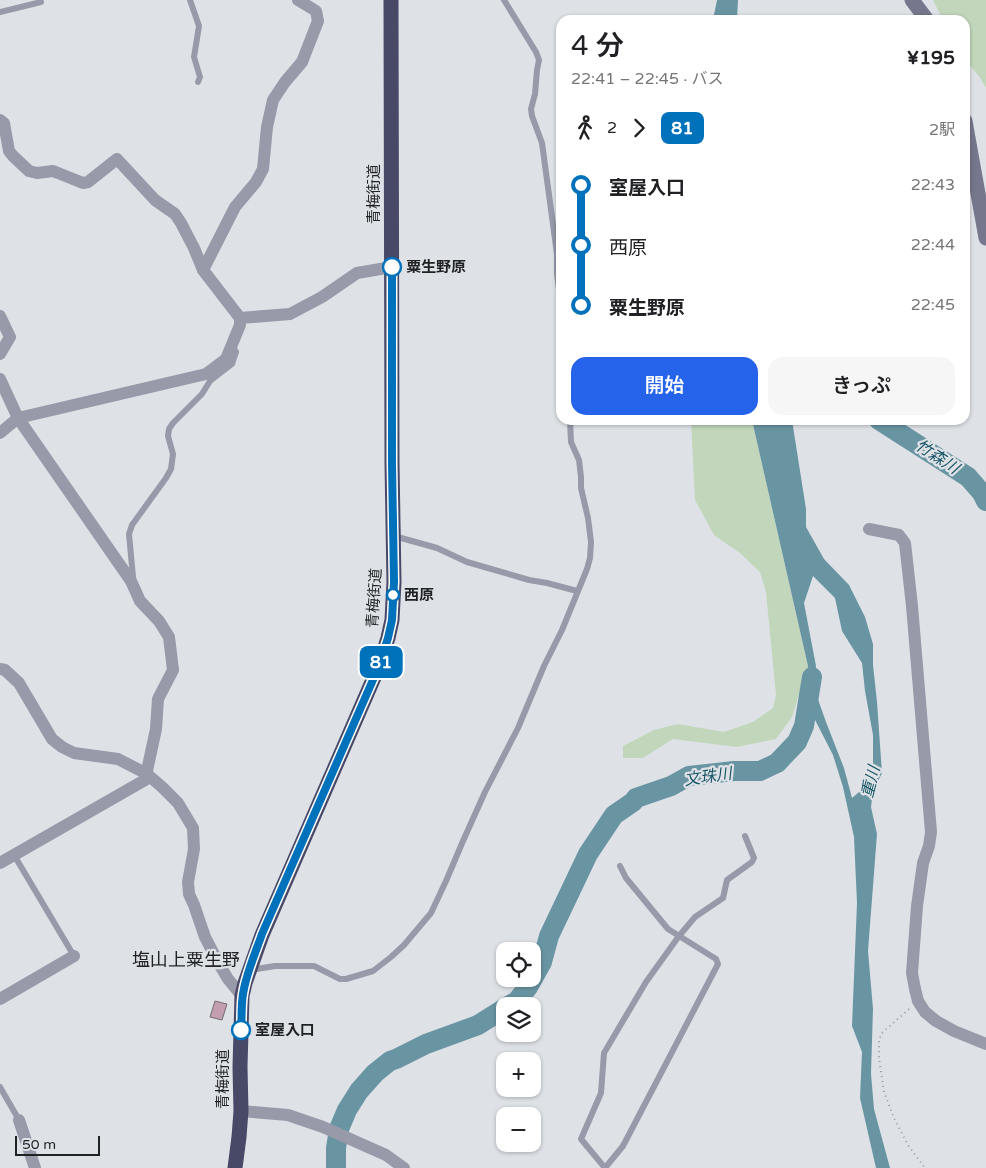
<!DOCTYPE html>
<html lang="ja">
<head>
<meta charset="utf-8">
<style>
	:root { --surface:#fff; --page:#f6f6f6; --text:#202124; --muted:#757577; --accent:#2563eb }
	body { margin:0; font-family:"Varela Round","Noto Sans JP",sans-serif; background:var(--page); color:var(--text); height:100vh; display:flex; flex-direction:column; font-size:19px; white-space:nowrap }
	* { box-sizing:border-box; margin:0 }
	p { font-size:16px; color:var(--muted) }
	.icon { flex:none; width:28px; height:28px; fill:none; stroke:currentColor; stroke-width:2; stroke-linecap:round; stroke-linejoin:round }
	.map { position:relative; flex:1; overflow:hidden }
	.panel { position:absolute; left:556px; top:15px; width:414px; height:410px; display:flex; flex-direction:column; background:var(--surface); border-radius:15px; box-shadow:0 1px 4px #0004 }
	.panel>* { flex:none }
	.badge { padding:0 10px; border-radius:8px; font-size:18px; line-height:32px }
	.fabs { position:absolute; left:496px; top:942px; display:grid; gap:10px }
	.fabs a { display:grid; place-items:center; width:45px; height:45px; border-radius:10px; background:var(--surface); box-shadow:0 1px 4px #0004; font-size:25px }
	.scale { position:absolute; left:15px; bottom:12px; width:85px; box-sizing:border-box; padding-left:5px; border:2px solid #1f2123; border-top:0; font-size:14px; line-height:18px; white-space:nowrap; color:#1f2123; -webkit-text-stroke:4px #dee2e7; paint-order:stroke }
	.map>.badge { position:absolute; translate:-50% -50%; box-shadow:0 0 0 2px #fff }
	.legs { display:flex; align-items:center; gap:8px; height:55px; padding:0 15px; font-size:16px }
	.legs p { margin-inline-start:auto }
	.head { display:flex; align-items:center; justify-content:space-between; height:85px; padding:0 15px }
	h1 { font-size:28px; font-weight:600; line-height:38px }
	.action { display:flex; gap:10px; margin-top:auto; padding:10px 15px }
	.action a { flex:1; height:58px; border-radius:15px; background:var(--accent); color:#fff; font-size:20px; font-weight:600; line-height:58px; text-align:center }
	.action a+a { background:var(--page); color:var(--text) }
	ul { padding:0 15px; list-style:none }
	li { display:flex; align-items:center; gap:18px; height:60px; font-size:19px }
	li i { display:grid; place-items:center; width:8px; height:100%; margin:0 6px; background:currentColor }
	li i::after { content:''; width:12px; height:12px; margin:-6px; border:4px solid; border-radius:50%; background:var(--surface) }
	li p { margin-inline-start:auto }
	li:first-child i { background:linear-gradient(#0000 50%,currentColor 0) }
	li:last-child i { background:linear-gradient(currentColor 50%,#0000 0) }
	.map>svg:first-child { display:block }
	.green { fill:#c1d6ba }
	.water { fill:#6995a3; fill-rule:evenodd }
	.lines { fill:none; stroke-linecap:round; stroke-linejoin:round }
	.river { stroke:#6995a3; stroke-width:20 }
	.building { fill:#c39db0; stroke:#726c6f }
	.path { stroke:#979a9e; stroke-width:2; stroke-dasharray:1 4; stroke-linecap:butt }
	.lane { stroke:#9899a9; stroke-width:6 }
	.street { stroke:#9899a9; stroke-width:12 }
	.secondary { stroke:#76768d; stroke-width:15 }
	.highway { stroke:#484867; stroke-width:15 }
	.line-1-casing { stroke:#fff; stroke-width:11 }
	.line-1 { stroke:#0072bc; stroke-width:8 }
	.stop-1-dot { fill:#fff; stroke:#0072bc; stroke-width:2.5 }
	.labels { text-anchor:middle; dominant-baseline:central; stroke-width:4.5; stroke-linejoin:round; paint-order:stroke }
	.street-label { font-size:15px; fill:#1f2123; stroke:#dee2e7 }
	.stop-label { font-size:15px; font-weight:bold; fill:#1f2123; stroke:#dee2e7; text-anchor:start }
	.water-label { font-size:16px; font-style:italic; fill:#185666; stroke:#dee2e7 }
	.quarter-label { font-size:18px; fill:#1f2123; stroke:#dee2e7 }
</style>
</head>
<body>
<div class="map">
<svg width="986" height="1168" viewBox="0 0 986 1168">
	<rect width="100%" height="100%" fill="#dee2e7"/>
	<!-- green -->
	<g class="green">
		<path d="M933 0H986V88L979 76 965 60V20H943Z"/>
		<path d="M691 420H752L808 666 792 717 776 739 737 747 673 739 643 758H623V746L654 730 678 724 724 732 753 722 773 708 776 695 766 592 760 572 740 553 714 535 695 500Z"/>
	</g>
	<!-- water -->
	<g class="water">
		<path d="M717 0H738L737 20H713Z"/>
		<path d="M752 420H792L806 509V527L824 559 849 585 865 617 873 644V665L877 702 882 773 873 791 871 807 877 834 868 951 873 1009 871 1074 874 1109 890 1168H876L860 1098 862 1052 852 1026 857 903 854 837 843 787 833 755 812 714 804 696 808 666ZM813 576 835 598 842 631 862 663 865 691 873 735V766L865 787 852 798 844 768 826 722 814 688 816 666 804 603Z"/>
	</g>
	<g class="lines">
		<!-- river -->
		<g class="river">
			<path d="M879 420 968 477 982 493 986 501"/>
			<path d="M508 1006 517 1001 528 987 542 962 549 936 588 854 614 815 633 802 636 798 671 786 689 776 734 771H760L777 763 797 742 804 726 812 677"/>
			<path d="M336 1168V1148L339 1129 347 1110 359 1091 375 1073 390 1061 396 1059 426 1044 478 1025 505 1008"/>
		</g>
	</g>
	<!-- building -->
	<path class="building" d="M215 1001 227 1004 222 1020 210 1017Z"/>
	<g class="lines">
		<!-- path -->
		<path class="path" d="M909 1009 882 1033 879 1040V1058L884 1092 894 1118 908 1145 925 1168"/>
		<!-- lane -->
		<g class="lane">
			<path d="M190 0 199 26 194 57 200 77 198 82"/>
			<path d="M504 0 536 52 539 60 537 70 535 94 531 109 532 116 542 143 557 254V273L561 306"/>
			<path d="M0 12 41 2 40 0"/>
			<path d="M394 536 437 548 467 562 529 580 547 583 577 591"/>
			<path d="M132 579 133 577 129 534 132 525 166 478 171 469 173 454 168 436 169 429 173 423 202 394 210 381 232 364 236 352 232 346"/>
			<path d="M14 855 74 956"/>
			<path d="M250 970 275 966H314L340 979H346L373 971 391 957 404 945 431 913 446 881 463 841 485 792 518 728 544 666 562 630 587 569 590 558 591 542 588 518 581 488V477L579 460 571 442 570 420"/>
			<path d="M0 1087 19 1120"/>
			<path d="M605 1168 581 1139 601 1093 604 1053 646 982 679 936 695 917 723 898 727 880 752 862 754 858 745 836"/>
			<path d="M605 1168 623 1146 718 964 716 959 668 929 626 878 620 866"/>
		</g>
		<!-- street -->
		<g class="street">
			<path d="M0 120 4 123 9 151 13 156 29 171 37 173 53 171 83 183 88 182 117 159 155 200 175 214 181 223 194 248 203 270 240 318V325L226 359 206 374 18 418 0 433"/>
			<path d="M203 270 235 207 256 182 263 169 267 127 273 100 285 82 302 62 318 21 316 11 298 0"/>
			<path d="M0 316 10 337 0 354"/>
			<path d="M240 318 290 314 322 297 357 273 392 267"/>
			<path d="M0 379 18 418 131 581 140 601 159 621 169 637 173 670 158 699 156 729 145 780 0 863"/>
			<path d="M869 529 899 535 905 543 912 606 931 832 929 846 923 863 917 906 912 973 915 989 918 1001 925 1012 936 1021 954 1031 986 1044"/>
			<path d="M0 669 5 670 19 683 52 739 62 747 74 753 118 759 147 774 162 787 178 803 193 828 194 849 188 882 189 894 194 905 205 937 219 964 228 979 242 996"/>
			<path d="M0 999 74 956"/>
			<path d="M241 1111 288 1115 323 1127 386 1155 404 1168"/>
			<path d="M19 1120 35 1168"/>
		</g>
		<!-- secondary -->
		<g class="secondary">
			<path d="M912 0 927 20"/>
			<path d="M965 121 986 238"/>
		</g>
		<!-- highway -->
		<path class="highway" d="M235 1168 239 1137 241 1111 240 1067 242 996 245 983 262 935 379 666 388 638 392 620 394 582 392 463 391 0"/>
	</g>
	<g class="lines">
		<defs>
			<path id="line-1" d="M241 1030C242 1018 241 1006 243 994 246 974 255 954 262 934L379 666 388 638 392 620 394 582 392 463V267"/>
		</defs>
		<!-- line-1 casing -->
		<use href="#line-1" class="line-1-casing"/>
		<!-- line-1 -->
		<use href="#line-1" class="line-1"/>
	</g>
	<!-- markers -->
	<g class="stop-1-dot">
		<circle cx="392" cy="267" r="9"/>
		<circle cx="393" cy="595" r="6"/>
		<circle cx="241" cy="1030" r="9"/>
	</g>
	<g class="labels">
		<!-- street labels -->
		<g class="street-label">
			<text transform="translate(374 194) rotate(-90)">青梅街道</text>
			<text transform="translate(374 598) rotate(-86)">青梅街道</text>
			<text transform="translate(223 1079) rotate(-90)">青梅街道</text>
		</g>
		<!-- stop labels -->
		<g class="stop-label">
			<text x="406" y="267">粟生野原</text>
			<text x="404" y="595">西原</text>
			<text x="255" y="1030">室屋入口</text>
		</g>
		<!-- water labels -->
		<g class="water-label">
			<text transform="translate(937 457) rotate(33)">竹森川</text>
			<text transform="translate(708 777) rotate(-8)">文珠川</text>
			<text transform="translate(871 782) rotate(-76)">重川</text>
		</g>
		<!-- quarter labels -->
		<g class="quarter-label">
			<text x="186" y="960">塩山上粟生野</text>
		</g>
	</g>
</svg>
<div class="fabs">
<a><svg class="icon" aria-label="locate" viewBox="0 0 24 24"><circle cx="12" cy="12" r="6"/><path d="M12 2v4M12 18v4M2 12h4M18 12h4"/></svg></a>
<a><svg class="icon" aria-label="layers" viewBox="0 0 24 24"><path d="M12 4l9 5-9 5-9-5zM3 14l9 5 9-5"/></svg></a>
<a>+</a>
<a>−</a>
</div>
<div class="scale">50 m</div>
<b class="badge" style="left:381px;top:662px;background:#0072bc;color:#fff">81</b>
<section class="panel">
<div class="head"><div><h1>4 分</h1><p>22:41 – 22:45 · バス</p></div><b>¥195</b></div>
<div class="legs"><svg class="icon" aria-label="walk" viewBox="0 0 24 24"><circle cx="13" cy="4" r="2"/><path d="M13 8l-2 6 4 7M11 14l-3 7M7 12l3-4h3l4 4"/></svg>2<svg class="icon" aria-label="forward" viewBox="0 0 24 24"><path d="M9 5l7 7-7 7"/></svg><b class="badge" style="background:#0072bc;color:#fff">81</b><p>2駅</p></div>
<ul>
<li><i style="color:#0072bc"></i><b>室屋入口</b><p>22:43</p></li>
<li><i style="color:#0072bc"></i><span>西原</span><p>22:44</p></li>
<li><i style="color:#0072bc"></i><b>粟生野原</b><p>22:45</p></li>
</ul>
<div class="action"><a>開始</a><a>きっぷ</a></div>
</section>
</div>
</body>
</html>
